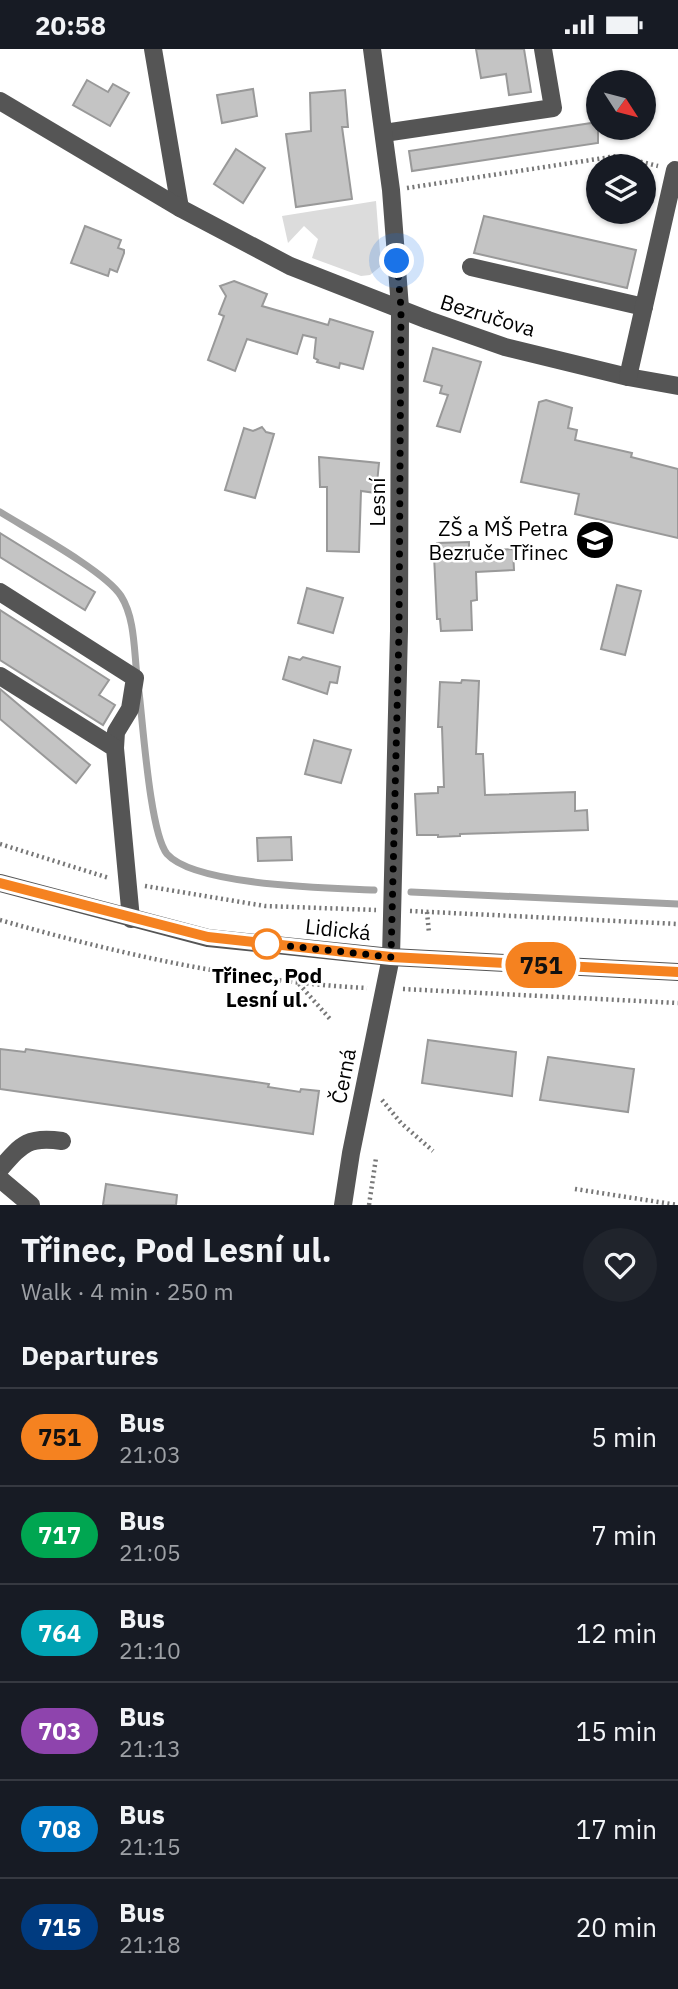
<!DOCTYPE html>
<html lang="en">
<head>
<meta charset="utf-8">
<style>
	:root { --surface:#171b24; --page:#20242c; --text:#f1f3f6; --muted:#9ea1a6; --line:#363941 }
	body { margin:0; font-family:"IBM Plex Sans",sans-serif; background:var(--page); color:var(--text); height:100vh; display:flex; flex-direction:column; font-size:26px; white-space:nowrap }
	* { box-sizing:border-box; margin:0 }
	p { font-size:23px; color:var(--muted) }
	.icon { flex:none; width:38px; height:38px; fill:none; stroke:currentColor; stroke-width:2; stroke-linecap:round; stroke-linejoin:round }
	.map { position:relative; height:1156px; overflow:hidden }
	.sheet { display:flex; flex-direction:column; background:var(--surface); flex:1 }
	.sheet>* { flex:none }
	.badge { padding:0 14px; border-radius:23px; font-size:24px; line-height:46px }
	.needle { width:46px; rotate:126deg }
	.fabs { position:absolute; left:586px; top:21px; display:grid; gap:14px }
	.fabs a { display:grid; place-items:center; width:70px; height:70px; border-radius:50%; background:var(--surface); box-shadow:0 2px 5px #0004; font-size:35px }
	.you { position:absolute; width:35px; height:35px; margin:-18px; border:5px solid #fff; border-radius:50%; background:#1a73e8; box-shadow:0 0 0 10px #1a73e833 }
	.map>.badge { position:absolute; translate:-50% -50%; box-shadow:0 0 0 4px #fff }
	h2 { padding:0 21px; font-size:26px; line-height:63px }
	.round { display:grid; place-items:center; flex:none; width:74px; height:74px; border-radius:37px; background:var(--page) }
	.headline { display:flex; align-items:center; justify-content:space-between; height:119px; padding:0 21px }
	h1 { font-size:33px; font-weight:800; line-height:52px }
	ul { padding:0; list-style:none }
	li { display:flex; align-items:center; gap:21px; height:98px; padding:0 21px; border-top:2px solid var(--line) }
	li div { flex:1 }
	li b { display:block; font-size:26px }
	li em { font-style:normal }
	li .badge { min-width:77px; font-weight:700; text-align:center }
	.status { display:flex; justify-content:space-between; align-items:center; height:49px; padding:0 35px; background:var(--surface); direction:ltr }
	.status svg { height:19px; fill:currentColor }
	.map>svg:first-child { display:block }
	.green { fill:#dcdcdc }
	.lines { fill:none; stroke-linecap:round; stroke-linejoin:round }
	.stream { stroke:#a3a3a3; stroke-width:7 }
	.building { fill:#c4c4c4; stroke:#999; stroke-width:2 }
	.path { stroke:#777; stroke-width:4.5; stroke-dasharray:2 3.5; stroke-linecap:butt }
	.minor { stroke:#555; stroke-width:18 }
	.line-casing { stroke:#fff; stroke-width:16 }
	.line { stroke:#f58220; stroke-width:10 }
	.walk { stroke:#000; stroke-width:7; stroke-dasharray:0 12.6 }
	.stop-dot { fill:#fff; stroke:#f58220; stroke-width:3.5 }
	.labels { text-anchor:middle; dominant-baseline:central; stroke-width:5; stroke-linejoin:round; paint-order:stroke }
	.street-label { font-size:21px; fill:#000; stroke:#fff }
	.poi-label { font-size:21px; fill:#000; stroke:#fff; text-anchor:end }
	.stop-label { font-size:21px; font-weight:bold; fill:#000; stroke:#fff }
</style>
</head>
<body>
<div class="status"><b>20:58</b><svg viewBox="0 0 49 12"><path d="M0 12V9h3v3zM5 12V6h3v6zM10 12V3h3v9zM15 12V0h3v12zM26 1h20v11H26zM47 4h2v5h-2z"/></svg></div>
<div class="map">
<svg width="678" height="1156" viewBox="0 0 678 1156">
	<rect width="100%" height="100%" fill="#fff"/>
	<!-- green -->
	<path class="green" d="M376 152 381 217 370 226 361 227 312 209 318 190 304 177 288 194 282 167Z"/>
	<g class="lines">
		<!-- stream -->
		<g class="stream">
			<path d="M0 463C29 481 105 522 121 547 135 569 134 602 137 627"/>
			<path d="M139 643C143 675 150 784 167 805 195 837 331 839 374 841"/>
			<path d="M411 843 678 855"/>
		</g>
	</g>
	<!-- building -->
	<g class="building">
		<path d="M476 0H524L531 43 509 46 506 25 481 29Z"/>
		<path d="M87 31 108 43 113 35 129 44 110 77 73 56Z"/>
		<path d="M253 40 257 67 222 74 217 46Z"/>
		<path d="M345 41 348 78H342L352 150 296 158 286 85 311 82 310 44Z"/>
		<path d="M598 73V94L412 122 409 102Z"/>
		<path d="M236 100 265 119 243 154 214 135Z"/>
		<path d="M484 167 636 201 627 239 474 204Z"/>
		<path d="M85 177 121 191 118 199 124 201V204L117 223 110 220 108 227 71 214Z"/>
		<path d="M234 232 267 245 262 257 328 276 330 270 373 283 363 320 340 314 339 319 317 313 318 311 314 309 316 289 303 286 297 305 247 290 235 322 208 311 224 267 219 265 226 247 220 237Z"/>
		<path d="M433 299 481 313 460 383 437 377 448 346 440 344 442 337 424 332Z"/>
		<path d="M546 351 572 359 568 379 577 381 575 391 632 404 631 408 678 420V489L575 465 579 445 521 433 539 353Z"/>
		<path d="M262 378 266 383 274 385 255 449 225 441 244 379 253 382Z"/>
		<path d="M319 408 379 414 376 444 361 442 359 503 327 502V438H320Z"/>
		<path d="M0 484 95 543 85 561 0 508Z"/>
		<path d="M469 493V502L513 500 514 521 476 523 477 551 471 552 472 581 441 582 440 570H437L434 506H438L437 494Z"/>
		<path d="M617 536 641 542 625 606 601 600Z"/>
		<path d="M307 539 343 549 333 584 298 574Z"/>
		<path d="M0 561 109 631 99 646 115 656 103 676 0 611Z"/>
		<path d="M289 608 300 611 303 608 340 618 337 634 330 633 327 645 283 630Z"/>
		<path d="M462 631 479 632 476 705H483L485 746 575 743V762L587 761 588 781 460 785V787L438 788V786H417L415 745 438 744V738H444L442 678H438L440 633 461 634Z"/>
		<path d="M0 640 90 716 76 734 0 670Z"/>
		<path d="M314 691 351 701 341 734 305 725Z"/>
		<path d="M291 788 292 811 258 812 257 789Z"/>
		<path d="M428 991 516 1003 512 1047 422 1034Z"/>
		<path d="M0 1000 25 1003 26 1000 269 1035 268 1038 300 1043 301 1040 319 1042 313 1085 0 1040Z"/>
		<path d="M548 1008 634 1020 628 1063 540 1051Z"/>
		<path d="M106 1135 177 1146 176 1156H103Z"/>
	</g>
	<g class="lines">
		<!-- path -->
		<g class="path">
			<path d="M407 139 617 107 658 117"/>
			<path d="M0 795 109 829"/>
			<path d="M145 837 265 857 376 861"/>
			<path d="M410 862 678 875"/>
			<path d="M427 863 429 884"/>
			<path d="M0 871C119 905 243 933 367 939"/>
			<path d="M299 935 331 971"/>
			<path d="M403 940 678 954"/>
			<path d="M382 1051 401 1074 433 1102"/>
			<path d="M575 1140 678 1156"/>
			<path d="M369 1156 376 1109"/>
		</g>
		<!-- minor -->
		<g class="minor">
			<path d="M153 0 180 159"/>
			<path d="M0 52 180 159 290 217 428 271 505 298 628 328 678 337"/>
			<path d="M384 84 553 59 543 0"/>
			<path d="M471 218 644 258"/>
			<path d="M628 328 675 121 678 122"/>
			<path d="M0 543 135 629 130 660 116 683 115 699"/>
			<path d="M0 627 115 699 131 870"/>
			<path d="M0 834 208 889 391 908 678 923"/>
			<path d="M0 1120C22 1095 28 1087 62 1092"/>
			<path d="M0 1130 31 1156"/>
			<path d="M343 1156 351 1104 391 908 399 582 400 259 391 141 372 0"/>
		</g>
	</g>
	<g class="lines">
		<defs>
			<path id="line" d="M0 834 208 888 391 908 678 923"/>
		</defs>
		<!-- line casing -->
		<use href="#line" class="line-casing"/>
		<!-- line -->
		<use href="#line" class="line"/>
		<!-- walk -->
		<path class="walk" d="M267 895 260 894 391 908 399 582 401 259 397 212"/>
	</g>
	<!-- icons -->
	<defs>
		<symbol id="school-disc" viewBox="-11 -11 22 22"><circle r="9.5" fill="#000" stroke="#fff"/><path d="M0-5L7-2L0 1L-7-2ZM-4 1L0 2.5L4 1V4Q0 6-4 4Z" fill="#fff"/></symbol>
	</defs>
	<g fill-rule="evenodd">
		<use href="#school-disc" x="573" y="469" width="44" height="44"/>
	</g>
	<!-- markers -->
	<circle class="stop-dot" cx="267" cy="895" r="14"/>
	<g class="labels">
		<!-- street labels -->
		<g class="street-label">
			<text transform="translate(488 266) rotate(17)">Bezručova</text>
			<text transform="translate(377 453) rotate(-90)">Lesní</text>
			<text transform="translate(338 880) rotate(6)">Lidická</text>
			<text transform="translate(343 1027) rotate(-79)">Černá</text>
		</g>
		<!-- poi labels -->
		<g class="poi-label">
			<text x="568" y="479">ZŠ a MŠ Petra<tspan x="568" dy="24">Bezruče Třinec</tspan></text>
		</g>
		<!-- stop labels -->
		<g class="stop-label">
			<text x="267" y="926">Třinec, Pod<tspan x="267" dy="24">Lesní ul.</tspan></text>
		</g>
	</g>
</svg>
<div class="fabs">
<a><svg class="needle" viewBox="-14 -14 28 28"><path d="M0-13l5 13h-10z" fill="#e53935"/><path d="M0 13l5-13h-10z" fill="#9ea1a6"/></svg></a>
<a><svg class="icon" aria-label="layers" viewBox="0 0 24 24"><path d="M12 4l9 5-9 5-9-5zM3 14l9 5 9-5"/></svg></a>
</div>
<div class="you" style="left:397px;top:212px"></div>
<b class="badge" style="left:541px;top:916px;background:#f58220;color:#111">751</b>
</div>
<section class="sheet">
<div class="headline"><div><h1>Třinec, Pod Lesní ul.</h1><p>Walk · 4 min · 250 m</p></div><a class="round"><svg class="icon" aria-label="heart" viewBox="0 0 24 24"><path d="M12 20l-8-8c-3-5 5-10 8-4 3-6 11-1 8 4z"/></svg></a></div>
<h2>Departures</h2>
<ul>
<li><span class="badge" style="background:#f58220;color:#111">751</span><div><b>Bus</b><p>21:03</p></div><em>5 min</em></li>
<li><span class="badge" style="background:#00a651;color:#fff">717</span><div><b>Bus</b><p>21:05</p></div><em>7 min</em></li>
<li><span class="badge" style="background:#00a3b4;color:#fff">764</span><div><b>Bus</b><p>21:10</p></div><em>12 min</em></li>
<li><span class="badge" style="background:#8e44ad;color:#fff">703</span><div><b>Bus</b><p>21:13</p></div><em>15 min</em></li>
<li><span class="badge" style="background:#0072bc;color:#fff">708</span><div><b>Bus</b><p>21:15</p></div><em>17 min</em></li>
<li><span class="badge" style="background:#003b80;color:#fff">715</span><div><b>Bus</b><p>21:18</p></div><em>20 min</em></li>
</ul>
</section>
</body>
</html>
